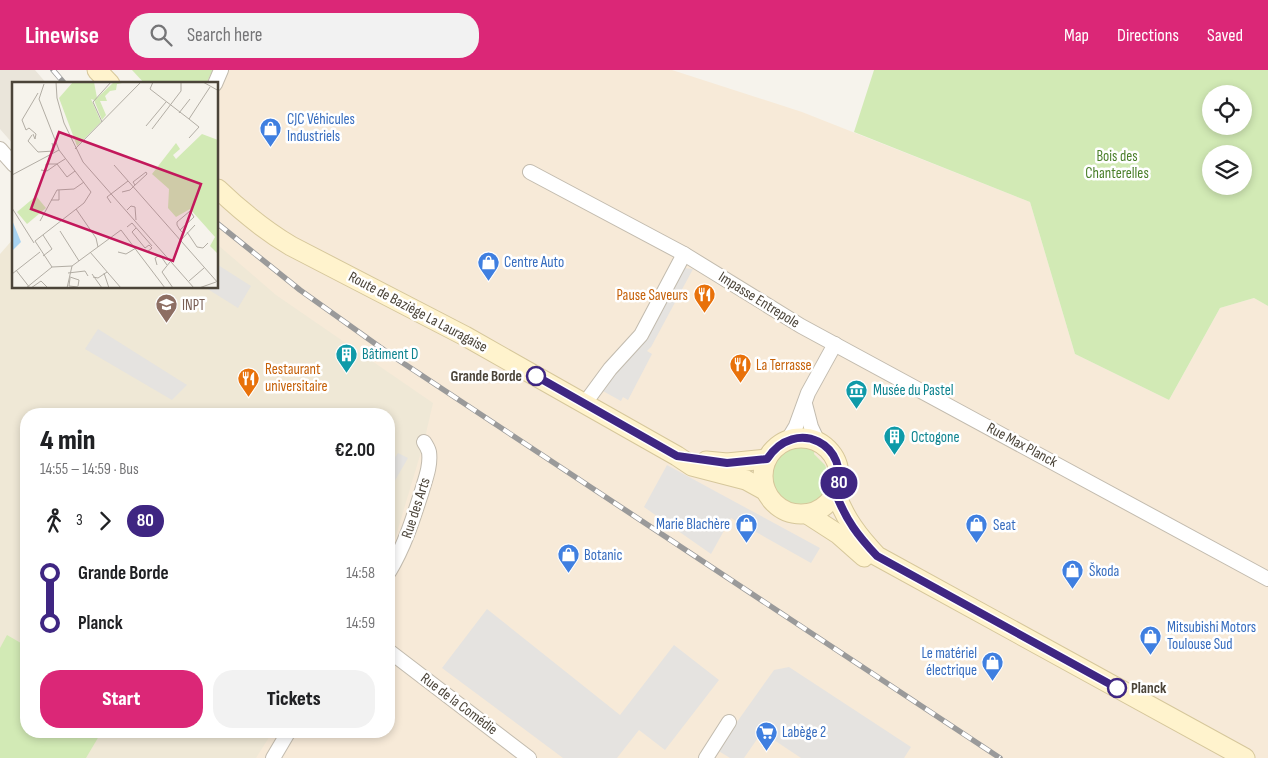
<!DOCTYPE html>
<html lang="en">
<head>
<meta charset="utf-8">
<style>
	:root { --surface:#fff; --page:#f2f2f2; --text:#202124; --muted:#757577; --accent:#db2777 }
	body { margin:0; font-family:"Sofia Sans Condensed",sans-serif; background:var(--page); color:var(--text); height:100vh; display:flex; flex-direction:column; font-size:19px; white-space:nowrap }
	* { box-sizing:border-box; margin:0 }
	p { font-size:16px; color:var(--muted) }
	.icon { flex:none; width:28px; height:28px; fill:none; stroke:currentColor; stroke-width:2; stroke-linecap:round; stroke-linejoin:round }
	.map { position:relative; flex:1; overflow:hidden }
	.drawer { position:absolute; left:20px; top:338px; width:375px; height:330px; display:flex; flex-direction:column; background:var(--surface); border-radius:20px; box-shadow:0 2px 8px #0003 }
	.drawer>* { flex:none }
	.badge { padding:0 10px; border-radius:16px; font-size:18px; line-height:32px }
	.fabs { position:absolute; left:1202px; top:15px; display:grid; gap:10px }
	.fabs a { display:grid; place-items:center; width:50px; height:50px; border-radius:50%; background:var(--surface); box-shadow:0 2px 8px #0003; font-size:25px }
	.map>.badge { position:absolute; translate:-50% -50%; box-shadow:0 0 0 2px #fff }
	.legs { display:flex; align-items:center; gap:8px; height:55px; padding:0 20px; font-size:16px }
	.legs p { margin-inline-start:auto }
	.overview { display:flex; align-items:center; justify-content:space-between; height:85px; padding:0 20px }
	h1 { font-size:28px; font-weight:800; line-height:38px }
	.primary-button { display:flex; gap:10px; margin-top:auto; padding:10px 20px }
	.primary-button a { flex:1; height:58px; border-radius:20px; background:var(--accent); color:#fff; font-size:20px; font-weight:800; line-height:58px; text-align:center }
	.primary-button a+a { background:var(--page); color:var(--text) }
	ul { padding:0 20px; list-style:none }
	li { display:flex; align-items:center; gap:18px; height:50px; font-size:19px }
	li i { display:grid; place-items:center; width:8px; height:100%; margin:0 6px; background:currentColor }
	li i::after { content:''; width:12px; height:12px; margin:-6px; border:4px solid; border-radius:50%; background:var(--surface) }
	li p { margin-inline-start:auto }
	li:first-child i { background:linear-gradient(#0000 50%,currentColor 0) }
	li:last-child i { background:linear-gradient(currentColor 50%,#0000 0) }
	header { display:flex; align-items:center; gap:30px; box-sizing:border-box; height:70px; padding:0 25px; background:var(--accent); color:#fff }
	header strong { font-size:24px }
	nav { display:flex; gap:28px; margin-inline-start:auto; font-size:18px }
	.search { width:350px; height:45px; background:var(--page); display:flex; align-items:center; gap:12px; box-sizing:border-box; padding:0 18px; border-radius:20px; color:var(--muted); font-size:19px }
	.map>svg:first-child { display:block }
	.residential { fill:#eae5da }
	.commercial { fill:#f7ead8 }
	.education { fill:#efe8d6 }
	.green { fill:#d2eab5; fill-rule:evenodd }
	.parking { fill:#e5e3e0 }
	.lines { fill:none; stroke-linecap:round; stroke-linejoin:round }
	.street-casing { stroke:#c2bbae; stroke-width:16 }
	.secondary-casing { stroke:#d6c79b; stroke-width:21 }
	.street { stroke:#fff; stroke-width:14 }
	.secondary { stroke:#fff3cd; stroke-width:19 }
	.rail-casing { stroke:#9a9a9a; stroke-width:5.5 }
	.rail { stroke:#fff; stroke-width:4; stroke-dasharray:11; stroke-linecap:butt }
	.line-1-casing { stroke:#fff; stroke-width:11 }
	.line-1 { stroke:#3f2682; stroke-width:8 }
	.stop-1-dot { fill:#fff; stroke:#3f2682; stroke-width:2.5 }
	.labels { text-anchor:middle; dominant-baseline:central; stroke-width:5; stroke-linejoin:round; paint-order:stroke }
	.shop-label { font-size:15px; fill:#366cbe; stroke:#fff; text-anchor:start }
	.park-label { font-size:15px; fill:#4a7f2a; stroke:#fff }
	.food-label { font-size:15px; fill:#c56008; stroke:#fff; text-anchor:start }
	.street-label { font-size:15px; fill:#4b4439; stroke:#fff }
	.education-label { font-size:15px; fill:#785e54; stroke:#fff; text-anchor:start }
	.culture-label { font-size:15px; fill:#0d838f; stroke:#fff; text-anchor:start }
	.stop-label { font-size:15px; font-weight:bold; fill:#4b4439; stroke:#fff; text-anchor:end }
	.inset-road { fill:none; stroke:#b2ada4; stroke-width:1 }
	.view { fill:#c2185b; fill-opacity:0.15; stroke:#c2185b; stroke-width:2.5 }
	.inset-edge { fill:none; stroke:#4b4439; stroke-width:2.5 }
</style>
</head>
<body>
<header>
<strong>Linewise</strong>
<div class="search"><svg class="icon" aria-label="search" viewBox="0 0 24 24"><circle cx="10" cy="10" r="6"/><path d="M15 15l6 6"/></svg>Search here</div>
<nav><a>Map</a><a>Directions</a><a>Saved</a></nav>
</header>
<div class="map">
<svg width="1268" height="688" viewBox="0 0 1268 688">
	<rect width="100%" height="100%" fill="#f6f3ec"/>
	<!-- residential -->
	<path class="residential" d="M0 0H35L47 14H14V75L0 59Z"/>
	<!-- commercial -->
	<path class="commercial" d="M213 0H672L802 42 1030 132 1075 284 1169 330 1220 238 1254 228 1268 236V688H0L26 661H389V344L218 218V14H206Z"/>
	<!-- education -->
	<path class="education" d="M14 168V218H218V175L276 225 433 333 424 372 395 469 389 479V344H26V661H273L256 688H0V184Z"/>
	<!-- green -->
	<g class="green">
		<path d="M132 0H213L206 14H145Z"/>
		<path d="M874 0H1268V236L1254 228 1220 238 1169 330 1075 284 1030 132 854 62ZM1211 24H1244V56H1211ZM1211 84H1244V116H1211Z"/>
		<path d="M801 375 815 378 814 384 825 395 828 403H833C829 460 755 437 774 394 779 383 789 377 801 375Z"/>
		<path d="M7 565 26 576V661H102L86 688H0V578Z"/>
	</g>
	<!-- parking -->
	<g class="parking">
		<path d="M218 195 251 216 238 238 206 218H218Z"/>
		<path d="M684 198 693 199 651 277 647 281 652 284 628 330 623 327 621 331 601 320Z"/>
		<path d="M98 259 187 315 172 330 85 279Z"/>
		<path d="M398 383 408 388 389 421V396Z"/>
		<path d="M667 395 820 478 811 493 731 448 711 484 644 437Z"/>
		<path d="M487 539 620 645 674 575 719 610 665 680 639 660 617 688H563L442 598Z"/>
		<path d="M789 597 911 677 904 688H801L762 662 744 688H730L717 680 774 600Z"/>
	</g>
	<g class="lines">
		<defs>
			<g id="street">
				<path d="M215 14 221 0"/>
				<path d="M0 79 14 95"/>
				<path d="M530 102 684 184 801 256 1268 509"/>
				<path d="M585 333 610 299 641 265 684 184"/>
				<path d="M805 334 811 357 818 372"/>
				<path d="M787 371 796 356 808 323 835 274"/>
				<path d="M389 502C404 477 412 452 421 424 425 410 431 396 429 382 428 378 426 375 424 372"/>
				<path d="M389 581 529 688"/>
				<path d="M273 688 289 661"/>
				<path d="M706 688 729 652"/>
			</g>
			<g id="secondary">
				<path d="M97 0 110 14"/>
				<path d="M218 119C240 140 264 160 291 176L465 266 677 386 692 396 746 410 766 421"/>
				<circle cx="801" cy="406" r="38"/>
				<path d="M706 391 727 393 767 389"/>
				<path d="M836 424C845 449 859 467 877 486L1245 688"/>
				<path d="M807 444 838 464 864 487"/>
			</g>
		</defs>
		<!-- street casing -->
		<use href="#street" class="street-casing"/>
		<!-- secondary casing -->
		<use href="#secondary" class="secondary-casing"/>
		<!-- street -->
		<use href="#street" class="street"/>
		<!-- secondary -->
		<use href="#secondary" class="secondary"/>
		<defs>
			<g id="rail">
				<path d="M53 0 65 14"/>
				<path d="M218 154 300 220 391 285 1000 688"/>
			</g>
		</defs>
		<!-- rail casing -->
		<use href="#rail" class="rail-casing"/>
		<!-- rail -->
		<use href="#rail" class="rail"/>
	</g>
	<g class="lines">
		<defs>
			<path id="line-1" d="M536 306 677 386 727 393 767 389C795 346 853 374 836 424 846 450 858 466 877 486L1117 618"/>
		</defs>
		<!-- line-1 casing -->
		<use href="#line-1" class="line-1-casing"/>
		<!-- line-1 -->
		<use href="#line-1" class="line-1"/>
	</g>
	<!-- icons -->
	<defs>
		<symbol id="shop-pin" viewBox="-11 -11 22 30"><path d="M0 17L-7.5 6A9.5 9.5 0 1 1 7.5 6Z" fill="#3f7fe0" stroke="#fff"/><path d="M-5-2.5h2.3a2.7 3.5 0 0 1 5.4 0H5L5.5 6h-11ZM-1.5-2.5h3a1.5 2.3 0 0 0-3 0Z" fill="#fff"/></symbol>
		<symbol id="restaurant-pin" viewBox="-11 -11 22 30"><path d="M0 17L-7.5 6A9.5 9.5 0 1 1 7.5 6Z" fill="#e8710a" stroke="#fff"/><path d="M-5-6h1v4h1v-4h1v4h1v-4h1v5L-1.5 .5V6h-2V.5L-5-1ZM5-6V6H3V1.5H1.5Q1.5-4 5-6Z" fill="#fff"/></symbol>
		<symbol id="university-pin" viewBox="-11 -11 22 30"><path d="M0 17L-7.5 6A9.5 9.5 0 1 1 7.5 6Z" fill="#8d6e63" stroke="#fff"/><path d="M0-5L7-2L0 1L-7-2ZM-4 1L0 2.5L4 1V4Q0 6-4 4Z" fill="#fff"/></symbol>
		<symbol id="building-pin" viewBox="-11 -11 22 30"><path d="M0 17L-7.5 6A9.5 9.5 0 1 1 7.5 6Z" fill="#0f9aa8" stroke="#fff"/><path d="M-4-6H4V6H1V3H-1V6H-4ZM-2.5-4.3h1.7v1.8h-1.7ZM.8-4.3h1.7v1.8H.8ZM-2.5-1h1.7V.8h-1.7ZM.8-1h1.7V.8H.8Z" fill="#fff"/></symbol>
		<symbol id="museum-pin" viewBox="-11 -11 22 30"><path d="M0 17L-7.5 6A9.5 9.5 0 1 1 7.5 6Z" fill="#0f9aa8" stroke="#fff"/><path d="M0-6L6-3V-2H-6V-3ZM-5-1h2V3h-2ZM-1-1h2V3h-2ZM3-1h2V3H3ZM-6 4H6V6H-6Z" fill="#fff"/></symbol>
		<symbol id="supermarket-pin" viewBox="-11 -11 22 30"><path d="M0 17L-7.5 6A9.5 9.5 0 1 1 7.5 6Z" fill="#3f7fe0" stroke="#fff"/><path d="M-6-5.5h2.5l.6 2H6L4.5 2H-2.5L-4.4-4H-6ZM-1.5 3.2a1.3 1.3 0 1 0 .1 0ZM3 3.2a1.3 1.3 0 1 0 .1 0Z" fill="#fff"/></symbol>
	</defs>
	<g fill-rule="evenodd">
		<use href="#shop-pin" x="258" y="46" width="25" height="34"/>
		<use href="#shop-pin" x="476" y="180" width="25" height="34"/>
		<use href="#restaurant-pin" x="692" y="212" width="25" height="34"/>
		<use href="#university-pin" x="154" y="222" width="25" height="34"/>
		<use href="#building-pin" x="334" y="272" width="25" height="34"/>
		<use href="#restaurant-pin" x="728" y="282" width="25" height="34"/>
		<use href="#restaurant-pin" x="236" y="296" width="25" height="34"/>
		<use href="#museum-pin" x="844" y="308" width="25" height="34"/>
		<use href="#building-pin" x="882" y="354" width="25" height="34"/>
		<use href="#shop-pin" x="734" y="442" width="25" height="34"/>
		<use href="#shop-pin" x="964" y="442" width="25" height="34"/>
		<use href="#shop-pin" x="556" y="472" width="25" height="34"/>
		<use href="#shop-pin" x="1060" y="488" width="25" height="34"/>
		<use href="#shop-pin" x="1138" y="554" width="25" height="34"/>
		<use href="#shop-pin" x="980" y="580" width="25" height="34"/>
		<use href="#supermarket-pin" x="754" y="650" width="25" height="34"/>
	</g>
	<!-- markers -->
	<g class="stop-1-dot">
		<circle cx="536" cy="306" r="9"/>
		<circle cx="1117" cy="618" r="9"/>
	</g>
	<g class="labels">
		<!-- shop labels -->
		<g class="shop-label">
			<text x="287" y="49">CJC Véhicules<tspan x="287" dy="17">Industriels</tspan></text>
			<text x="504" y="192">Centre Auto</text>
			<text x="730" y="454" text-anchor="end">Marie Blachère</text>
			<text x="993" y="455">Seat</text>
			<text x="584" y="485">Botanic</text>
			<text x="1089" y="501">Škoda</text>
			<text x="1167" y="557">Mitsubishi Motors<tspan x="1167" dy="17">Toulouse Sud</tspan></text>
			<text x="977" y="583" text-anchor="end">Le matériel<tspan x="977" dy="17">électrique</tspan></text>
			<text x="782" y="662">Labège 2</text>
		</g>
		<!-- park labels -->
		<g class="park-label">
			<text x="1117" y="86">Bois des<tspan x="1117" dy="17">Chanterelles</tspan></text>
		</g>
		<!-- food labels -->
		<g class="food-label">
			<text x="688" y="225" text-anchor="end">Pause Saveurs</text>
			<text x="756" y="295">La Terrasse</text>
			<text x="265" y="299">Restaurant<tspan x="265" dy="17">universitaire</tspan></text>
		</g>
		<!-- street labels -->
		<g class="street-label">
			<text transform="translate(759 230) rotate(32)">Impasse Entrepole</text>
			<text transform="translate(418 242) rotate(28)">Route de Baziège La Lauragaise</text>
			<text transform="translate(1022 375) rotate(28)">Rue Max Planck</text>
			<text transform="translate(416 438) rotate(-72)">Rue des Arts</text>
			<text transform="translate(459 634) rotate(37)">Rue de la Comédie</text>
		</g>
		<!-- education labels -->
		<g class="education-label">
			<text x="182" y="235">INPT</text>
		</g>
		<!-- culture labels -->
		<g class="culture-label">
			<text x="362" y="284">Bâtiment D</text>
			<text x="873" y="320">Musée du Pastel</text>
			<text x="911" y="367">Octogone</text>
		</g>
		<!-- stop labels -->
		<g class="stop-label">
			<text x="522" y="306">Grande Borde</text>
			<text x="1131" y="618" text-anchor="start">Planck</text>
		</g>
	</g>
	<!-- overview -->
	<g transform="translate(12 12)">
		<rect width="206" height="206" fill="#f6f3ec"/>
		<path d="M61 0H82L85 16 102 0 110 2H105L104 8 98 9 93 14 95 19H88L94 33 90 38 82 18 79 17 89 40 65 64 47 16ZM190 52 206 58V172L198 164 203 155 178 127 164 135 156 126 157 107 140 92 164 61 168 67 161 73 164 77ZM24 114 34 126 15 142 5 130Z" fill="#d2eab5"/>
		<path d="M0 138 9 160 0 169Z" fill="#a9d4f2"/>
		<path class="inset-road" d="M44 0 45 16 52 41 71 80 182 206M141 0 138 7 177 37 198 5M191 0 207 9M32 2 27 17 47 68 79 110 72 121 23 159 40 185M167 31 178 17M177 37 187 45 177 56M90 40 81 20 99 0M134 44 154 20M140 47 169 9V0M21 52 23 57 24 52 17 46 14 48 10 38 26 11M20 53 16 59 26 70 42 69 40 61M63 67 129 0M53 77 45 82 55 95 63 89M102 83 207 202M29 88 35 89 45 82M34 89V82H45M0 93 47 68M110 110 118 108 122 104 135 92 134 90 121 100 123 103M39 118H47V108M99 121 95 115 116 99M0 126 22 161M64 127 84 156 86 165M115 128 119 124 123 125 124 138M28 139 45 108 62 107 72 100M115 145 120 141 140 164M124 146 120 150 133 166 137 163 140 166 135 170M168 148 182 135 178 129 165 140V143L168 148 172 152M48 149 67 179M175 150 185 165 191 166 196 161M31 153 40 167 31 174M168 159 183 143M78 170 109 206M106 170 114 172 124 166M158 180 150 190 161 206M145 183 143 176 148 173 155 183M40 185 60 184M4 188 18 206M56 191 73 189 76 194M92 191 97 206M0 192 28 170M80 192 90 206M58 195 67 198 66 204M81 195 86 196 95 190M58 196 57 204 66 205M177 199 192 186M14 206 40 185M19 206 29 199 36 206M55 206 60 184 109 148 153 206M187 206 204 200"/>
		<path class="view" d="M47 50 189 102 161 179 19 127Z"/>
		<rect width="206" height="206" class="inset-edge"/>
	</g>
</svg>
<div class="fabs">
<a><svg class="icon" aria-label="locate" viewBox="0 0 24 24"><circle cx="12" cy="12" r="6"/><path d="M12 2v4M12 18v4M2 12h4M18 12h4"/></svg></a>
<a><svg class="icon" aria-label="layers" viewBox="0 0 24 24"><path d="M12 4l9 5-9 5-9-5zM3 14l9 5 9-5"/></svg></a>
</div>
<b class="badge" style="left:839px;top:413px;background:#3f2682;color:#fff">80</b>
<section class="drawer">
<div class="overview"><div><h1>4 min</h1><p>14:55 – 14:59 · Bus</p></div><b>€2.00</b></div>
<div class="legs"><svg class="icon" aria-label="walk" viewBox="0 0 24 24"><circle cx="13" cy="4" r="2"/><path d="M13 8l-2 6 4 7M11 14l-3 7M7 12l3-4h3l4 4"/></svg>3<svg class="icon" aria-label="forward" viewBox="0 0 24 24"><path d="M9 5l7 7-7 7"/></svg><b class="badge" style="background:#3f2682;color:#fff">80</b></div>
<ul>
<li><i style="color:#3f2682"></i><b>Grande Borde</b><p>14:58</p></li>
<li><i style="color:#3f2682"></i><b>Planck</b><p>14:59</p></li>
</ul>
<div class="primary-button"><a>Start</a><a>Tickets</a></div>
</section>
</div>
</body>
</html>
